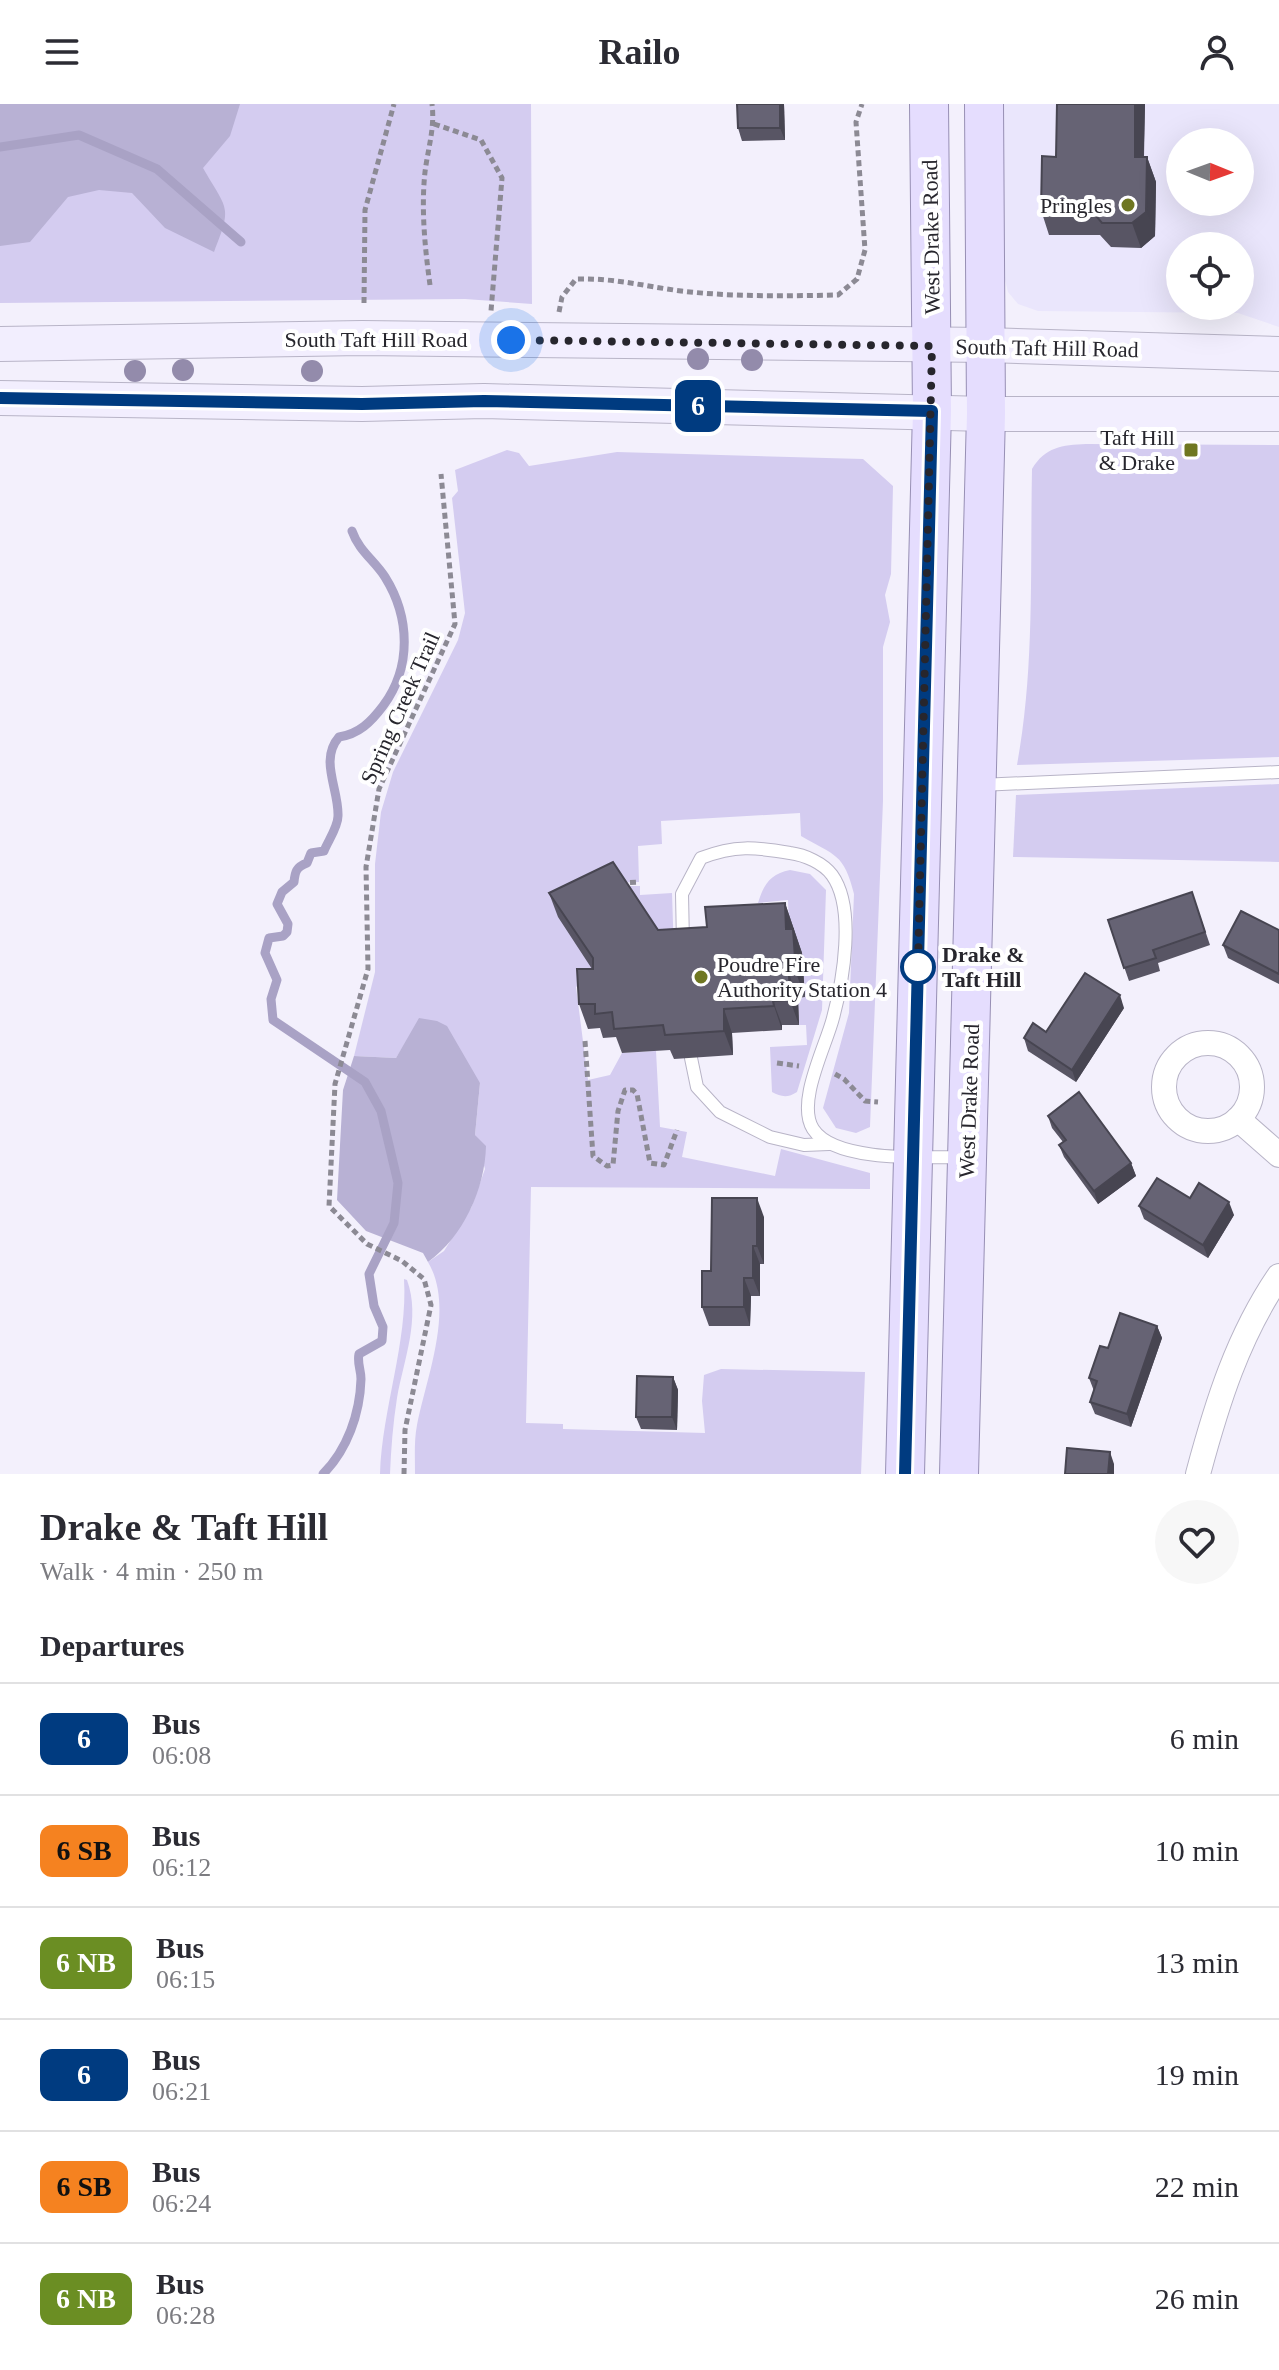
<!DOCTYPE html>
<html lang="en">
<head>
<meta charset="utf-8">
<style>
	:root { --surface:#fff; --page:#f7f7f7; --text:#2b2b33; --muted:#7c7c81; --line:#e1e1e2 }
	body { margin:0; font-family:"Times New Roman",serif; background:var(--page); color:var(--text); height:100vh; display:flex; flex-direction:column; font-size:30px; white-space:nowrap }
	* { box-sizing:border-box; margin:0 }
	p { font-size:26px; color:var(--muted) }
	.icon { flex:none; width:44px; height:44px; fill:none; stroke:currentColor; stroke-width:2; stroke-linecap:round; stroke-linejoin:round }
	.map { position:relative; height:1370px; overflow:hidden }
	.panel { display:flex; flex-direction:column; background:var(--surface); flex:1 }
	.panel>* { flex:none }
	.badge { padding:0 16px; border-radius:12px; font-size:28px; line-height:52px }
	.needle { width:52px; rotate:91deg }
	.buttons { position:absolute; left:1166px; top:24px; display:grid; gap:16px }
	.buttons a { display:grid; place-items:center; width:88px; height:88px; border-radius:50%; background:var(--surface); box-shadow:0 8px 32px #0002; font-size:40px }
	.you { position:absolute; width:40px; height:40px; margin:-20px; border:6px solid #fff; border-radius:50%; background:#1a73e8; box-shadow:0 0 0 12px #1a73e833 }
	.map>.badge { position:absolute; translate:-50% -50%; box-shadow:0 0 0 4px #fff }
	h2 { padding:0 40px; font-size:30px; line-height:72px }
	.round { display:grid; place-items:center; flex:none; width:84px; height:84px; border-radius:42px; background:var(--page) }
	.head { display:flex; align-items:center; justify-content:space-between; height:136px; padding:0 40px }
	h1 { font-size:38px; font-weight:600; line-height:60px }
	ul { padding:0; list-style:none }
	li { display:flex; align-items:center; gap:24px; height:112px; padding:0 40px; border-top:2px solid var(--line) }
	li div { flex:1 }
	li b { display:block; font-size:30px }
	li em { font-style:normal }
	li .badge { min-width:88px; font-weight:700; text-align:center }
	header { display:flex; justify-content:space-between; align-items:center; height:104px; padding:0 40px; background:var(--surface); font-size:36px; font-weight:600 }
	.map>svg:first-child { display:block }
	.built { fill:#eae6fc; fill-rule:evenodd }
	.green { fill:#d4ccf0 }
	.forest { fill:#b8b1d4 }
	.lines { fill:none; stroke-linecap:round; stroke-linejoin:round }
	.stream { stroke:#a9a2c5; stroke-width:9 }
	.service-casing { stroke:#b8b4c7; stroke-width:14 }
	.minor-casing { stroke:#b8b4c7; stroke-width:26 }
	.secondary-casing { stroke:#b8b4c7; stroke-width:36 }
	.primary-casing { stroke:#978fb4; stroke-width:40 }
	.path { stroke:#8c8a94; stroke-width:5; stroke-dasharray:6 4; stroke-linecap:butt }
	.service { stroke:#fff; stroke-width:12 }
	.minor { stroke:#fff; stroke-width:24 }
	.secondary { stroke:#f2eefe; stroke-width:34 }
	.primary { stroke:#e5ddfe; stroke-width:38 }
	.tree { fill:#938bab }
	.wall { fill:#585564 }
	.shaded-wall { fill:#474551 }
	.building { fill:#666374; stroke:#474551; stroke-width:2 }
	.line-casing { stroke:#fff; stroke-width:18 }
	.line { stroke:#003b80; stroke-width:12 }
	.walk { stroke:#27262d; stroke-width:8; stroke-dasharray:0 14.4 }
	.poi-dot { fill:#6f7721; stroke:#fff; stroke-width:3 }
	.stop-dot { fill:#fff; stroke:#003b80; stroke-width:4 }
	.labels { text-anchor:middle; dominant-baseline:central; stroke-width:8; stroke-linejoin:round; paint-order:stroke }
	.poi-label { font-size:22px; fill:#27262d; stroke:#fff; text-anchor:end }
	.street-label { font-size:22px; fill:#27262d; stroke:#fff }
	.stop-label { font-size:22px; font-weight:bold; fill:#27262d; stroke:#fff; text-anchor:start }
</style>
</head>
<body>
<header><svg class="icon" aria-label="menu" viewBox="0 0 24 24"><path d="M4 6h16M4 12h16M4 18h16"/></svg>Railo<svg class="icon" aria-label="person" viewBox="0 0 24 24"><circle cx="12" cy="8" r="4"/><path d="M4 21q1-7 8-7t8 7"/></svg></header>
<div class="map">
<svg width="1279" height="1370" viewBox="0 0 1279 1370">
	<rect width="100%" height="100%" fill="#f3f0fc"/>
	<!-- built -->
	<path class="built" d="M1004 0H1279V223L1238 209 1038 207 1018 200 1008 188 1003 167ZM1180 38H1240V98H1180ZM1180 142H1240V202H1180Z"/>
	<!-- green -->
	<g class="green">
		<path d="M0 0H531L532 200 465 195 0 199Z"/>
		<path d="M1086 340 1279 341V653L1017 661C1035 564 1030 463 1032 365 1045 343 1062 341 1086 340Z"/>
		<path d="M507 346 519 349 529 362 617 348 863 355 893 382 891 470 885 491 890 518 883 543V697L870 1023 856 1029 836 1024 823 1004 849 909 854 790C844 749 835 752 801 732L800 709 661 717 662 740 638 742 639 778 610 779 595 868 576 883 588 976 610 971 622 949 656 947 660 1023 687 1028 682 1053 775 1072 781 1045 870 1069V1085L531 1083 526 1319 563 1320V1325L705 1329 702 1297 704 1271 721 1265 865 1268 861 1370H415C415 1354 414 1336 417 1321 427 1271 455 1204 428 1158L444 1147 471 1104 485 1065 475 1031 480 979 408 935 396 954 354 952 375 868V760L381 708 393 668 458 536 465 509 452 394 458 387 455 366Z"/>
		<path d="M1279 680V758L1013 753 1016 691Z"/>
		<path d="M790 766 810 770 826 786 822 906 797 988C788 994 781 993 772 988L770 943 807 941 806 921H799L798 894 805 893 789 823 788 796 758 799C764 779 771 770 790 766Z"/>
		<path d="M622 782H640V791L672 789 674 850Z"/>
		<path d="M404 1175 407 1176C421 1214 404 1255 397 1294 393 1319 391 1345 390 1370H380C382 1305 408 1238 404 1175Z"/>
	</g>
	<!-- forest -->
	<g class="forest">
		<path d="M0 0H240L230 32 203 64C227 106 233 101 214 148L165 124 132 89 99 86 68 93 30 138 0 142Z"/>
		<path d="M419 914 437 917 447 922 480 979 475 1031 486 1042C485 1085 463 1133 428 1158L423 1149 366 1127 337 1096 343 986 354 952 396 954Z"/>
	</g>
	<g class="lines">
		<!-- stream -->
		<g class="stream">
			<path d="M0 43 79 31 157 65 241 138"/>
			<path d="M323 1370C347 1346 360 1310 361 1275 361 1266 357 1259 359 1250L382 1237 383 1223 374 1202 369 1170 394 1119 398 1079 381 1007 365 978 273 916 271 895 277 876 265 849 269 834 283 832 287 828 288 820 277 800 282 788 294 778C295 768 296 763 307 759L311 749 324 747C328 737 338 723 338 712 339 685 319 656 339 633 359 630 371 618 383 602 412 563 410 513 385 473 374 456 359 447 352 427"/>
		</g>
		<defs>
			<g id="service">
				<path d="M980 681 1279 668"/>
				<path d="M683 839 682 790 701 754C735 741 755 743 790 749 805 751 823 759 832 771 856 804 843 877 833 914 826 942 796 998 813 1025 835 1059 927 1053 964 1053"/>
				<path d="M691 954 697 983 720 1008 770 1033 804 1041 829 1040"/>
			</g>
			<g id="minor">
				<circle cx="1208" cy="983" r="44"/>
				<path d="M1238 1015 1279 1051"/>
				<path d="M1198 1370C1217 1299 1238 1232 1279 1172"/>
			</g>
			<g id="secondary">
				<path d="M0 240 362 234 987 241 1279 250"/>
				<path d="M0 294 362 300 484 297 986 310H1279"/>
			</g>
			<g id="primary">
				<path d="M905 1370 932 307 929 0"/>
				<path d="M959 1370 986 310 984 0"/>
			</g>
		</defs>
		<!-- service casing -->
		<use href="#service" class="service-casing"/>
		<!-- minor casing -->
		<use href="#minor" class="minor-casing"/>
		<!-- secondary casing -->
		<use href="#secondary" class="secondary-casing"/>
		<!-- primary casing -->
		<use href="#primary" class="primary-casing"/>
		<!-- path -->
		<g class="path">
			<path d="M434 20 481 36 502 74 491 207"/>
			<path d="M430 181C425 145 421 105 425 68 428 44 435 24 432 0"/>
			<path d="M364 199 365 106 394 0"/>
			<path d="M559 208 562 193 576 175C615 174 643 182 681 187 733 193 786 192 838 191L857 175 865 146 856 18 862 0"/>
			<path d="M620 779 639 778"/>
			<path d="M585 937 593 1052 607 1062 613 1061 618 1007 625 986H633L637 990 650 1059 664 1061 677 1026"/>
			<path d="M777 959 799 962"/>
			<path d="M835 970 844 975 865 997 878 998"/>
			<path d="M404 1370 405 1326 431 1201 424 1175 402 1157 367 1140 329 1102 335 980 368 865 366 763 379 685 455 520 441 370"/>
		</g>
		<!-- service -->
		<use href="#service" class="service"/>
		<!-- minor -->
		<use href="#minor" class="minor"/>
		<!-- secondary -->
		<use href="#secondary" class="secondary"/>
		<!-- primary -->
		<use href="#primary" class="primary"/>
	</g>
	<!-- trees -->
	<g class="tree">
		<circle cx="698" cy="255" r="11"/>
		<circle cx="752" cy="256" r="11"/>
		<circle cx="183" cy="266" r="11"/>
		<circle cx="135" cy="267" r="11"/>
		<circle cx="312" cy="267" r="11"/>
	</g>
	<!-- wall -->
	<g class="wall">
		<path d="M784 0 785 36 742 37 738 24Z"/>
		<path d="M1057 0H1145L1144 53H1147L1156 78 1155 132 1141 144 1111 143 1100 131H1049L1041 106 1056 53Z"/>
		<path d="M1192 788 1210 841 1158 859 1160 867 1129 877 1108 816Z"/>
		<path d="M549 789 658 826 707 823 785 799 802 849 805 893 798 894 799 921H782V926L732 929 733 951 674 955 670 946 622 949 616 933 603 934 600 924 588 925 579 900 592 865 558 813Z"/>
		<path d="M1279 826V880L1228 854 1223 841Z"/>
		<path d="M1124 904 1076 978 1028 947 1024 934Z"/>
		<path d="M1048 1012 1131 1059 1136 1072 1098 1100 1064 1053 1059 1041 1063 1038 1052 1024Z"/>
		<path d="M1190 1094 1234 1111 1208 1154 1144 1115 1139 1102Z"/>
		<path d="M764 1113V1160H760V1192H751L750 1222H709L702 1203 711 1167Z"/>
		<path d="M1157 1222 1162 1234 1131 1323 1095 1310 1090 1298 1094 1287 1089 1274 1108 1244Z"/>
		<path d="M673 1273 678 1286 677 1326 641 1325 636 1313Z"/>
	</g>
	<!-- shaded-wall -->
	<g class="shaded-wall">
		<path d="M780 0H784L785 36 780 24Z"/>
		<path d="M1135 0H1145L1143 77 1135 53Z"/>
		<path d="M1147 53 1156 78 1155 132 1141 144 1132 119Z"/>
		<path d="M785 799 802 849 805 893 796 869 786 825Z"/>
		<path d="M789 870 798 894 799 921 790 896Z"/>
		<path d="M1120 891 1124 904 1076 978 1072 966Z"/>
		<path d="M773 897 782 921V926L774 902Z"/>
		<path d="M724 905 732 929 733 951 724 927Z"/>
		<path d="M1131 1059 1136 1072 1098 1100 1094 1087Z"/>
		<path d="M757 1094 764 1113V1160L757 1142Z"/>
		<path d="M1229 1098 1234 1111 1208 1154 1203 1141Z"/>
		<path d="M753 1142 760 1160V1192L753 1174Z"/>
		<path d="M744 1174 751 1192 750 1222 744 1203Z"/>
		<path d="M1157 1222 1162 1234 1131 1323 1127 1310Z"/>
		<path d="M673 1273 678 1286 677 1326 672 1313Z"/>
		<path d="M1110 1348 1114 1360V1370H1108Z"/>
	</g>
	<!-- building -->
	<g class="building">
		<path d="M737 0H780V24H738Z"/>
		<path d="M1057 0H1135V53H1147L1146 108 1132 119H1102L1092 107 1041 106 1042 52 1056 53Z"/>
		<path d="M613 758 658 826 707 823 705 803 785 799 786 825H793L796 869 789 870 790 896 773 897 774 902 724 905V927L665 931 663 921 614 925 612 908 595 910V900H579L577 865H593V854L549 789Z"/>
		<path d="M1192 788 1205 828 1153 846 1156 854 1124 864 1108 816Z"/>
		<path d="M1241 807 1279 826V870L1223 841Z"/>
		<path d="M1085 869 1120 891 1072 966 1024 934 1033 919 1046 928Z"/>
		<path d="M1079 988 1131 1059 1094 1087 1059 1041 1066 1036 1048 1012Z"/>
		<path d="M1157 1074 1190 1094 1199 1079 1229 1098 1203 1141 1139 1102Z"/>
		<path d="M712 1094H757V1142H753V1174H744V1203H702V1167H711Z"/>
		<path d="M1120 1209 1157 1222 1127 1310 1090 1298 1097 1277 1089 1274 1100 1242 1108 1244Z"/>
		<path d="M637 1272 673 1273 672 1313H636Z"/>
		<path d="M1067 1344 1110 1348 1108 1370H1065Z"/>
	</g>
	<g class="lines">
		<defs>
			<path id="line" d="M0 294 362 300 484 297 932 307 905 1370"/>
		</defs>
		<!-- line casing -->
		<use href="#line" class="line-casing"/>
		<!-- line -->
		<use href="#line" class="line"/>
		<!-- walk -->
		<path class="walk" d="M511 236 932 242 918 863"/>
	</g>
	<!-- markers -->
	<g class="poi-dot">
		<circle cx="1128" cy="101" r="8"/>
		<rect x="1183" y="338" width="16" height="16" rx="4"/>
		<circle cx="701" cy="873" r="8"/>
	</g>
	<circle class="stop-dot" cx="918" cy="863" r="16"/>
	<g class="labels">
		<!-- poi labels -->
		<g class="poi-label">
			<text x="1112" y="101">Pringles</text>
			<text x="1175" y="333">Taft Hill<tspan x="1175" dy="25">&amp; Drake</tspan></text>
			<text x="717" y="860" text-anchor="start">Poudre Fire<tspan x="717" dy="25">Authority Station 4</tspan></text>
		</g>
		<!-- street labels -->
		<g class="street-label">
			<text transform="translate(931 133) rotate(-91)">West Drake Road</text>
			<text x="376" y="235">South Taft Hill Road</text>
			<text transform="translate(1047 244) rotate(1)">South Taft Hill Road</text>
			<text transform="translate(400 604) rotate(-66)">Spring Creek Trail</text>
			<text transform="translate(969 997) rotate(-88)">West Drake Road</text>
		</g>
		<!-- stop labels -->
		<g class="stop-label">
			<text x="942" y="850">Drake &amp;<tspan x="942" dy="25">Taft Hill</tspan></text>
		</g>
	</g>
</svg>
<div class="buttons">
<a><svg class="needle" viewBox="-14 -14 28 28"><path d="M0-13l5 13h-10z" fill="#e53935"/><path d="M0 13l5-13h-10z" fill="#7c7c81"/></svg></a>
<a><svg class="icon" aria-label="locate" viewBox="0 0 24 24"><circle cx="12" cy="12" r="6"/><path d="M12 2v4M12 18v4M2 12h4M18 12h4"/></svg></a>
</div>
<div class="you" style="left:511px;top:236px"></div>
<b class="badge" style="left:698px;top:302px;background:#003b80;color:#fff">6</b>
</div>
<section class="panel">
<div class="head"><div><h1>Drake &amp; Taft Hill</h1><p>Walk · 4 min · 250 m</p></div><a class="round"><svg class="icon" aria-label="heart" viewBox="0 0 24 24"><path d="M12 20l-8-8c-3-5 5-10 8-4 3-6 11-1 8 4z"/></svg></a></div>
<h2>Departures</h2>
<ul>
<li><span class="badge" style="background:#003b80;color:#fff">6</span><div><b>Bus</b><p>06:08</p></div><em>6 min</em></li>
<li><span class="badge" style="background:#f58220;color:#111">6 SB</span><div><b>Bus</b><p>06:12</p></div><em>10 min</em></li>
<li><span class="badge" style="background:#6b8e23;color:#fff">6 NB</span><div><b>Bus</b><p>06:15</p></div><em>13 min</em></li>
<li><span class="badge" style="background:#003b80;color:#fff">6</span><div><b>Bus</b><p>06:21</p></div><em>19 min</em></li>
<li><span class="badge" style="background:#f58220;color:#111">6 SB</span><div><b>Bus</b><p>06:24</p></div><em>22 min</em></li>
<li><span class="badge" style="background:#6b8e23;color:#fff">6 NB</span><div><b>Bus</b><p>06:28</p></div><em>26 min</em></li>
</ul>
</section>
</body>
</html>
